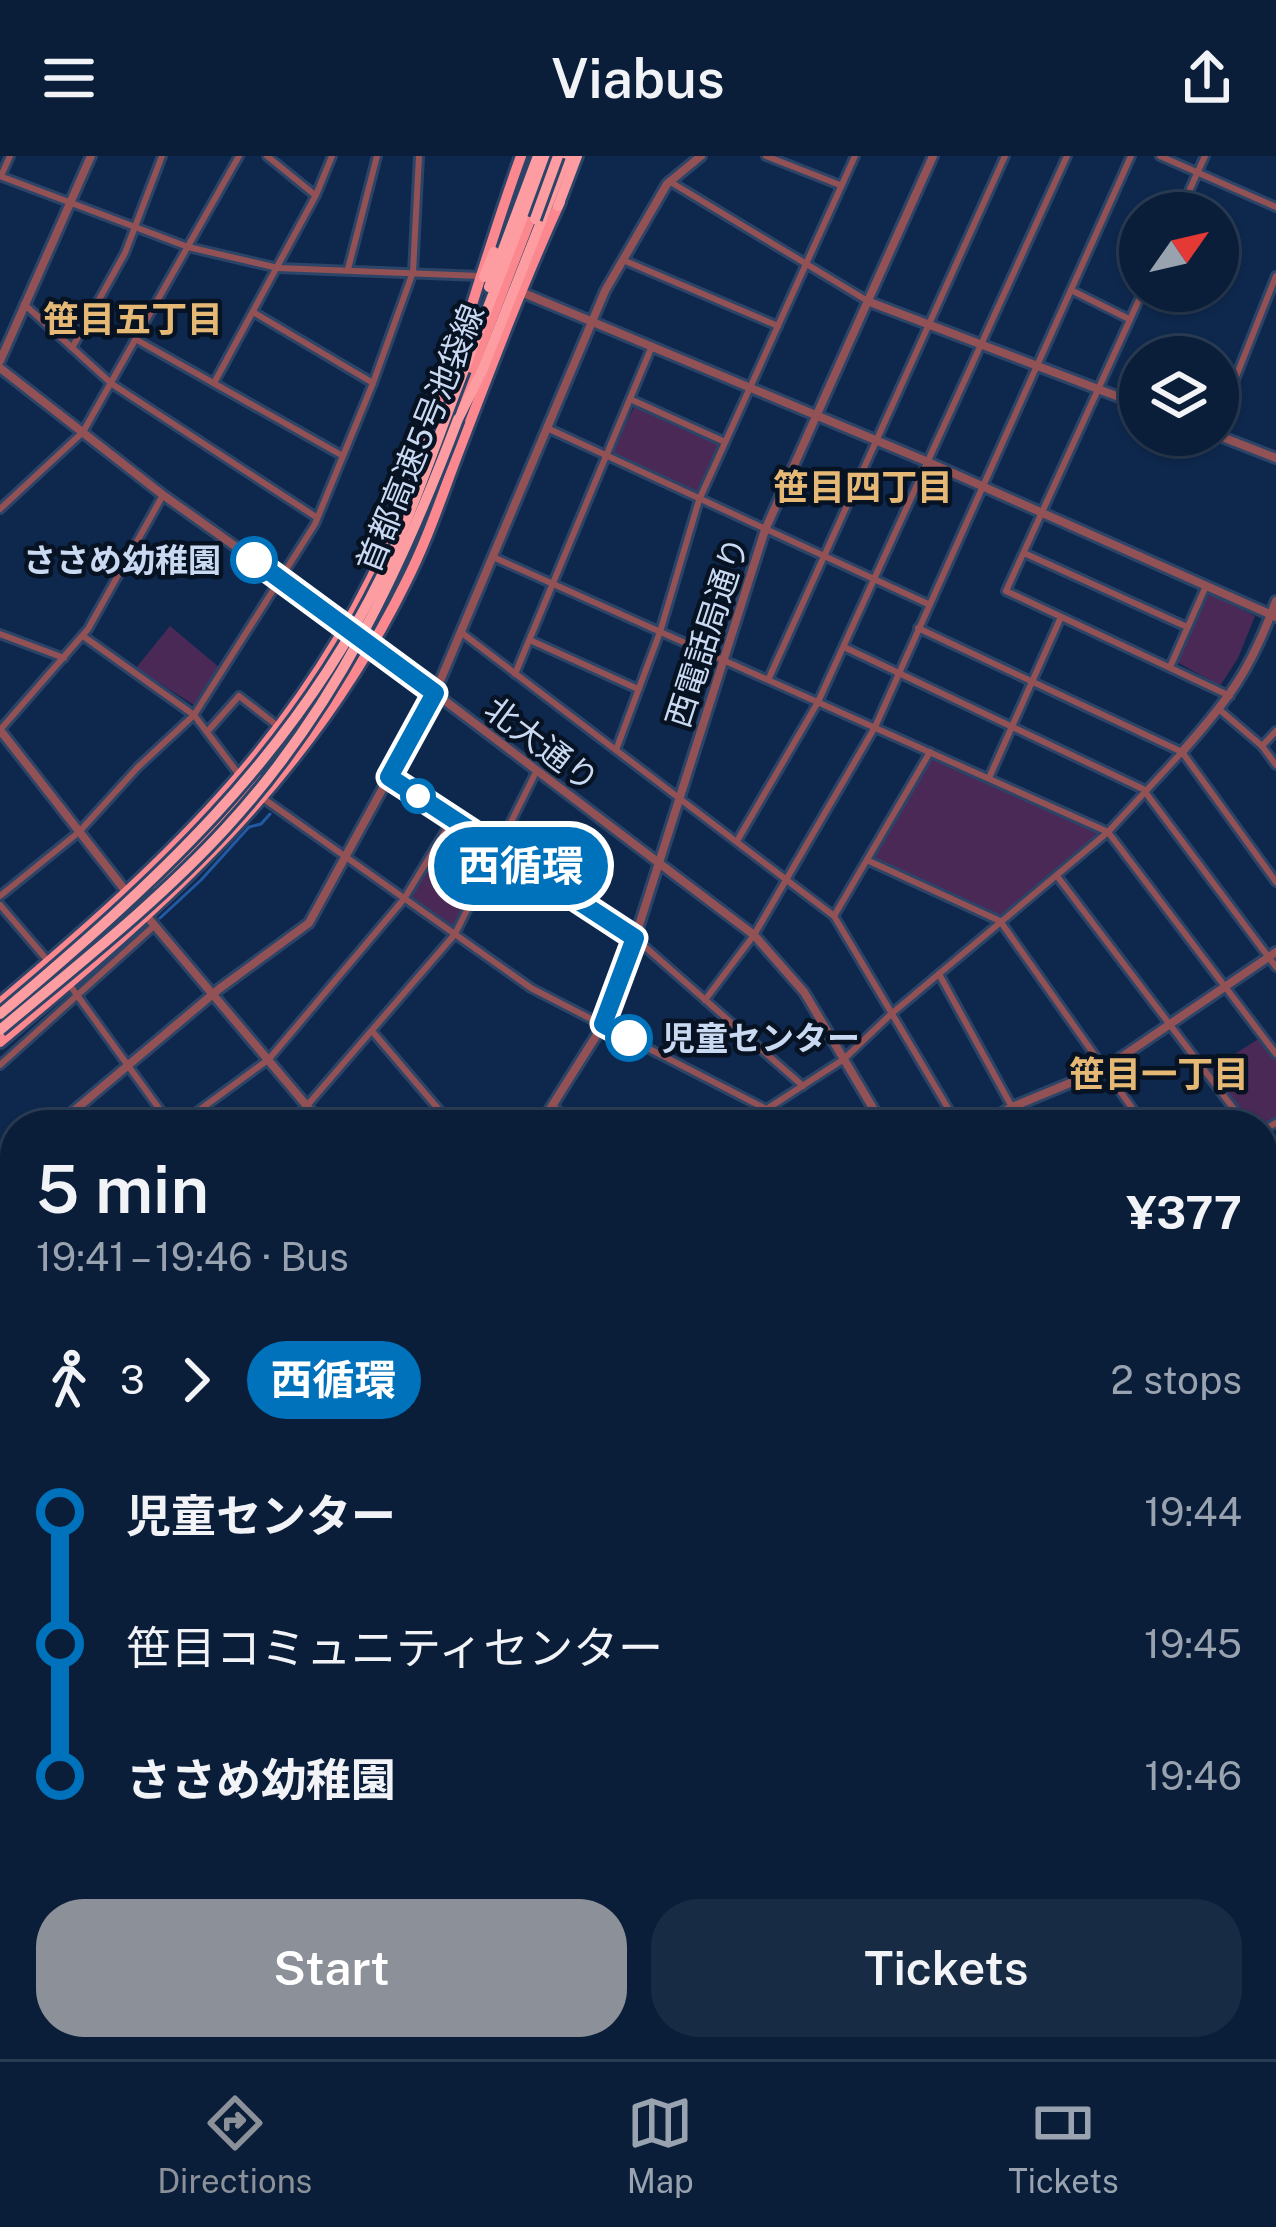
<!DOCTYPE html>
<html lang="en">
<head>
<meta charset="utf-8">
<style>
	:root { --surface:#0a1e3a; --page:#182b45; --text:#f1f3f6; --muted:#99a2af; --line:#2a3c54; --accent:#8c9099 }
	body { margin:0; font-family:"Public Sans","Noto Sans JP",sans-serif; background:var(--page); color:var(--text); height:100vh; display:flex; flex-direction:column; font-size:45px; white-space:nowrap }
	* { box-sizing:border-box; margin:0 }
	p { font-size:39px; color:var(--muted) }
	.icon { flex:none; width:66px; height:66px; fill:none; stroke:currentColor; stroke-width:2; stroke-linecap:round; stroke-linejoin:round }
	.map { position:relative; flex:1; overflow:hidden }
	.sheet { position:absolute; left:0px; top:954px; width:1278px; height:951px; display:flex; flex-direction:column; background:var(--surface); border-radius:48px 48px 0 0; box-shadow:0 3px 9px #0004,0 0 0 3px var(--line) }
	.sheet>* { flex:none }
	.badge { padding:0 24px; border-radius:39px; font-size:42px; line-height:78px }
	.needle { width:78px; rotate:56deg }
	.fabs { position:absolute; left:1119px; top:36px; display:grid; gap:24px }
	.fabs a { display:grid; place-items:center; width:120px; height:120px; border-radius:50%; background:var(--surface); box-shadow:0 3px 9px #0004,0 0 0 3px var(--line); font-size:60px }
	.map>.badge { position:absolute; translate:-50% -50%; box-shadow:0 0 0 6px #fff }
	.legs { display:flex; align-items:center; gap:18px; height:132px; padding:0 36px; font-size:39px }
	.legs p { margin-inline-start:auto }
	.head { display:flex; align-items:center; justify-content:space-between; height:204px; padding:0 36px }
	h1 { font-size:66px; font-weight:600; line-height:90px }
	.cta { display:flex; gap:24px; margin-top:auto; padding:24px 36px }
	.cta a { flex:1; height:138px; border-radius:48px; background:var(--accent); color:#fff; font-size:48px; font-weight:600; line-height:138px; text-align:center }
	.cta a+a { background:var(--page); color:var(--text) }
	ul { padding:0 36px; list-style:none }
	li { display:flex; align-items:center; gap:42px; height:132px; font-size:45px }
	li i { display:grid; place-items:center; width:18px; height:100%; margin:0 15px; background:currentColor }
	li i::after { content:''; width:30px; height:30px; margin:-15px; border:9px solid; border-radius:50%; background:var(--surface) }
	li p { margin-inline-start:auto }
	li:first-child i { background:linear-gradient(#0000 50%,currentColor 0) }
	li:last-child i { background:linear-gradient(currentColor 50%,#0000 0) }
	header { display:flex; justify-content:space-between; align-items:center; height:156px; padding:0 36px; background:var(--surface); font-size:54px; font-weight:600 }
	.tab-bar { display:flex; justify-content:space-around; align-items:center; height:168px; border-top:3px solid var(--line); background:var(--surface); font-size:33px; color:var(--muted) }
	.tab-bar a { display:grid; justify-items:center; gap:6px }
	.tab-bar .current { color:var(--accent) }
	.map>svg:first-child { display:block }
	.green { fill:#4b2956 }
	.lines { fill:none; stroke-linecap:round; stroke-linejoin:round }
	.stream { stroke:#2259a3; stroke-width:3 }
	.trunk-tunnel { stroke:#2a4366; stroke-width:10; stroke-dasharray:10 5; stroke-linecap:butt }
	.minor-casing { stroke:#2c4467; stroke-width:12 }
	.tertiary-casing { stroke:#2c4467; stroke-width:14 }
	.primary-casing { stroke:#2c4467; stroke-width:15 }
	.trunk-casing { stroke:#2c4467; stroke-width:16 }
	.motorway-casing { stroke:#2c4467; stroke-width:16 }
	.minor { stroke:#925154; stroke-width:6 }
	.tertiary { stroke:#925154; stroke-width:8 }
	.primary { stroke:#f9737d; stroke-width:9 }
	.trunk { stroke:#fc888f; stroke-width:10 }
	.motorway { stroke:#fe9da1; stroke-width:10 }
	.motorway-bridge-casing { stroke:#2c4467; stroke-width:16; stroke-linecap:butt }
	.motorway-bridge { stroke:#fe9da1; stroke-width:10 }
	.line-1-casing { stroke:#fff; stroke-width:27 }
	.line-1 { stroke:#0072bc; stroke-width:18 }
	.stop-1-dot { fill:#fff; stroke:#0072bc; stroke-width:6 }
	.labels { text-anchor:middle; dominant-baseline:central; stroke-width:9; stroke-linejoin:round; paint-order:stroke }
	.street-label { font-size:33px; fill:#c9d9f1; stroke:#071222 }
	.stop-label { font-size:33px; font-weight:bold; fill:#c9d9f1; stroke:#071222; text-anchor:end }
	.neighbourhood-label { font-size:36px; font-weight:bold; fill:#e5b975; stroke:#071222 }
</style>
</head>
<body>
<header><svg class="icon" aria-label="menu" viewBox="0 0 24 24"><path d="M4 6h16M4 12h16M4 18h16"/></svg>Viabus<svg class="icon" aria-label="share" viewBox="0 0 24 24"><path d="M12 15V3M7 8l5-5 5 5M5 13v7h14v-7"/></svg></header>
<div class="map">
<svg width="1276" height="1903" viewBox="0 0 1276 1903">
	<rect width="100%" height="100%" fill="#0e284d"/>
	<!-- green -->
	<g class="green">
		<path d="M635 249 719 286 699 336 695 338 612 296Z"/>
		<path d="M1211 438 1255 460 1238 502 1220 530 1177 506 1207 440Z"/>
		<path d="M170 470 220 512 194 549 136 512Z"/>
		<path d="M930 596 1108 676 1000 765 869 705Z"/>
		<path d="M454 670 492 699 453 771 409 740Z"/>
		<path d="M1260 882 1276 902V964L1263 971 1249 969 1208 915Z"/>
	</g>
	<g class="lines">
		<!-- stream -->
		<g class="stream">
			<path d="M160 762 201 724 249 671 261 668 270 658"/>
			<path d="M1263 1415 1276 1408"/>
			<path d="M1263 1565 1276 1557"/>
			<path d="M25 1903 30 1890"/>
		</g>
		<!-- trunk-tunnel -->
		<g class="trunk-tunnel">
			<path d="M256 622 277 598"/>
			<path d="M107 773 155 728"/>
		</g>
		<defs>
			<g id="minor">
				<path d="M267 0 315 39"/>
				<path d="M766 0 840 29"/>
				<path d="M1160 0 1276 51"/>
				<path d="M0 20 188 91 278 112 480 120"/>
				<path d="M1 20 10 0"/>
				<path d="M669 25 866 144"/>
				<path d="M1179 57 1205 0"/>
				<path d="M623 104 778 170"/>
				<path d="M348 113 377 0"/>
				<path d="M1071 134 1129 163"/>
				<path d="M1143 135 1006 435 1230 540"/>
				<path d="M24 148 112 228 316 361"/>
				<path d="M253 156 373 227"/>
				<path d="M137 184 343 300"/>
				<path d="M72 192 125 97 162 0"/>
				<path d="M214 227 316 39 332 0"/>
				<path d="M630 243 725 286"/>
				<path d="M1218 266 1276 120"/>
				<path d="M547 272 928 448"/>
				<path d="M0 353 83 276 239 0"/>
				<path d="M1024 397 1187 471"/>
				<path d="M493 401 1108 676 1276 898"/>
				<path d="M918 472 1182 596 1276 726"/>
				<path d="M462 477 834 760 958 969"/>
				<path d="M0 478 64 502"/>
				<path d="M83 480 194 559 240 620"/>
				<path d="M532 485 638 533"/>
				<path d="M844 491 1143 633 1276 811"/>
				<path d="M1170 511 1206 430"/>
				<path d="M515 518 652 190"/>
				<path d="M769 522 1005 0"/>
				<path d="M1220 554 1262 590 1276 609"/>
				<path d="M0 574 88 473 163 339"/>
				<path d="M207 576 239 540 279 571"/>
				<path d="M1262 590 1276 575"/>
				<path d="M616 594 660 476 699 344 855 0"/>
				<path d="M389 621 635 782 803 930"/>
				<path d="M989 622 1061 461"/>
				<path d="M264 643 531 832 766 953 778 969"/>
				<path d="M737 685 818 546 1067 0"/>
				<path d="M869 705 1000 765 1144 969"/>
				<path d="M1057 720 1246 969"/>
				<path d="M0 740 79 676 138 611 194 559 315 368 373 227 413 116 419 0"/>
				<path d="M0 749 48 805"/>
				<path d="M834 760 930 596"/>
				<path d="M939 818 1012 951 1027 969"/>
				<path d="M69 828 171 969"/>
				<path d="M705 844 754 779 875 571 1131 0"/>
				<path d="M372 875 452 969"/>
				<path d="M0 909 155 769"/>
				<path d="M553 949 572 969"/>
				<path d="M179 969 269 903 404 743 452 664"/>
				<path d="M284 969 304 953 455 778 537 614"/>
				<path d="M742 969 844 903 890 859 1108 676 1182 596"/>
				<path d="M1263 974 1276 967"/>
				<path d="M1263 991 1276 1008"/>
				<path d="M0 994 15 1010"/>
				<path d="M1263 1146 1276 1165"/>
				<path d="M1263 1236 1276 1234"/>
				<path d="M1263 1260 1276 1275"/>
				<path d="M1263 1279 1276 1277"/>
				<path d="M1263 1339 1276 1330"/>
				<path d="M1263 1369 1276 1390"/>
				<path d="M0 1377 15 1380"/>
				<path d="M1263 1491 1276 1483"/>
				<path d="M0 1509 15 1501"/>
				<path d="M0 1573 15 1565"/>
				<path d="M0 1625 15 1618"/>
				<path d="M0 1661 10 1682 0 1713"/>
				<path d="M1263 1739 1276 1731"/>
				<path d="M1263 1791 1276 1783"/>
				<path d="M0 1819 15 1823"/>
				<path d="M227 1890 268 1903"/>
				<path d="M828 1890 847 1903"/>
				<path d="M947 1890 950 1903"/>
				<path d="M1014 1890 1021 1903"/>
				<path d="M1236 1890 1244 1903"/>
				<path d="M18 1903 23 1890"/>
				<path d="M1084 1903 1107 1890"/>
			</g>
			<g id="tertiary">
				<path d="M521 136 928 306 1276 461"/>
				<path d="M867 145 1140 249"/>
				<path d="M0 205 91 0"/>
				<path d="M0 212 163 339 349 471"/>
				<path d="M1217 279 1276 302"/>
				<path d="M370 488 754 779 804 836 883 969"/>
				<path d="M0 574 128 738 323 969"/>
				<path d="M1182 596C1230 542 1251 513 1276 445"/>
				<path d="M57 969 219 833 309 767 435 537 605 135 667 28 701 0"/>
				<path d="M540 969 603 869 635 782 765 374 933 0"/>
				<path d="M981 969 1012 951 1104 913 1276 796"/>
				<path d="M0 1018 15 1004"/>
				<path d="M0 1253 15 1196"/>
				<path d="M1263 1633 1276 1656"/>
				<path d="M442 1890 482 1903"/>
				<path d="M681 1890 688 1903"/>
				<path d="M241 1903 245 1890"/>
				<path d="M773 1903 792 1890"/>
			</g>
			<g id="primary">
				<path d="M0 1746 15 1751"/>
				<path d="M172 1890 179 1903"/>
			</g>
			<g id="trunk">
				<path d="M452 266 534 54"/>
				<path d="M277 598 335 512"/>
				<path d="M158 731 260 624"/>
				<path d="M76 799 107 773"/>
				<path d="M0 847C169 704 313 572 399 361 448 243 477 120 521 0"/>
				<path d="M0 886C167 746 307 626 406 426 427 385 441 342 457 300 490 214 522 129 560 46"/>
			</g>
			<g id="motorway">
				<path d="M558 50 577 0"/>
				<path d="M484 121 494 96"/>
				<path d="M489 131 538 0"/>
				<path d="M464 214 546 0"/>
				<path d="M458 263 482 215 567 0"/>
			</g>
		</defs>
		<!-- minor casing -->
		<use href="#minor" class="minor-casing"/>
		<!-- tertiary casing -->
		<use href="#tertiary" class="tertiary-casing"/>
		<!-- primary casing -->
		<use href="#primary" class="primary-casing"/>
		<!-- trunk casing -->
		<use href="#trunk" class="trunk-casing"/>
		<!-- motorway casing -->
		<use href="#motorway" class="motorway-casing"/>
		<!-- minor -->
		<use href="#minor" class="minor"/>
		<!-- tertiary -->
		<use href="#tertiary" class="tertiary"/>
		<!-- primary -->
		<use href="#primary" class="primary"/>
		<!-- trunk -->
		<use href="#trunk" class="trunk"/>
		<!-- motorway -->
		<use href="#motorway" class="motorway"/>
		<defs>
			<g id="motorway-bridge">
				<path d="M535 63 558 0"/>
				<path d="M0 858C154 728 292 603 382 419 414 353 437 283 464 214"/>
				<path d="M0 874C76 810 157 747 225 673 335 554 401 414 458 263"/>
			</g>
		</defs>
		<!-- motorway-bridge casing -->
		<use href="#motorway-bridge" class="motorway-bridge-casing"/>
		<!-- motorway-bridge -->
		<use href="#motorway-bridge" class="motorway-bridge"/>
	</g>
	<g class="lines">
		<defs>
			<path id="line-1" d="M254 404 435 537 389 621 635 782 603 868 629 882"/>
		</defs>
		<!-- line-1 casing -->
		<use href="#line-1" class="line-1-casing"/>
		<!-- line-1 -->
		<use href="#line-1" class="line-1"/>
	</g>
	<!-- markers -->
	<g class="stop-1-dot">
		<circle cx="254" cy="404" r="21"/>
		<circle cx="418" cy="640" r="15"/>
		<circle cx="629" cy="882" r="21"/>
	</g>
	<g class="labels">
		<!-- street labels -->
		<g class="street-label">
			<text transform="translate(420 282) rotate(-68)">首都高速5号池袋線</text>
			<text transform="translate(707 476) rotate(-72)">西電話局通り</text>
			<text transform="translate(542 588) rotate(37)">北大通り</text>
		</g>
		<!-- stop labels -->
		<g class="stop-label">
			<text x="221" y="404">ささめ幼稚園</text>
			<text x="662" y="882" text-anchor="start">児童センター</text>
		</g>
		<!-- neighbourhood labels -->
		<g class="neighbourhood-label">
			<text x="133" y="163">笹目五丁目</text>
			<text x="863" y="331">笹目四丁目</text>
			<text x="1159" y="918">笹目一丁目</text>
		</g>
	</g>
</svg>
<div class="fabs">
<a><svg class="needle" viewBox="-14 -14 28 28"><path d="M0-13l5 13h-10z" fill="#e53935"/><path d="M0 13l5-13h-10z" fill="#99a2af"/></svg></a>
<a><svg class="icon" aria-label="layers" viewBox="0 0 24 24"><path d="M12 4l9 5-9 5-9-5zM3 14l9 5 9-5"/></svg></a>
</div>
<b class="badge" style="left:521px;top:710px;background:#0072bc;color:#fff">西循環</b>
<section class="sheet">
<div class="head"><div><h1>5 min</h1><p>19:41 – 19:46 · Bus</p></div><b>¥377</b></div>
<div class="legs"><svg class="icon" aria-label="walk" viewBox="0 0 24 24"><circle cx="13" cy="4" r="2"/><path d="M13 8l-2 6 4 7M11 14l-3 7M7 12l3-4h3l4 4"/></svg>3<svg class="icon" aria-label="forward" viewBox="0 0 24 24"><path d="M9 5l7 7-7 7"/></svg><b class="badge" style="background:#0072bc;color:#fff">西循環</b><p>2 stops</p></div>
<ul>
<li><i style="color:#0072bc"></i><b>児童センター</b><p>19:44</p></li>
<li><i style="color:#0072bc"></i><span>笹目コミュニティセンター</span><p>19:45</p></li>
<li><i style="color:#0072bc"></i><b>ささめ幼稚園</b><p>19:46</p></li>
</ul>
<div class="cta"><a>Start</a><a>Tickets</a></div>
</section>
</div>
<nav class="tab-bar">
<a class="current"><svg class="icon" aria-label="directions" viewBox="0 0 24 24"><path d="M12 3l9 9-9 9-9-9zM9 14v-3h6M13 9l2 2-2 2"/></svg>Directions</a>
<a><svg class="icon" aria-label="map" viewBox="0 0 24 24"><path d="M3 6l6-2 6 2 6-2v14l-6 2-6-2-6 2zM9 4v14M15 6v14"/></svg>Map</a>
<a><svg class="icon" aria-label="tickets" viewBox="0 0 24 24"><path d="M3 7h18v10H3zM15 7v10"/></svg>Tickets</a>
</nav>
</body>
</html>
